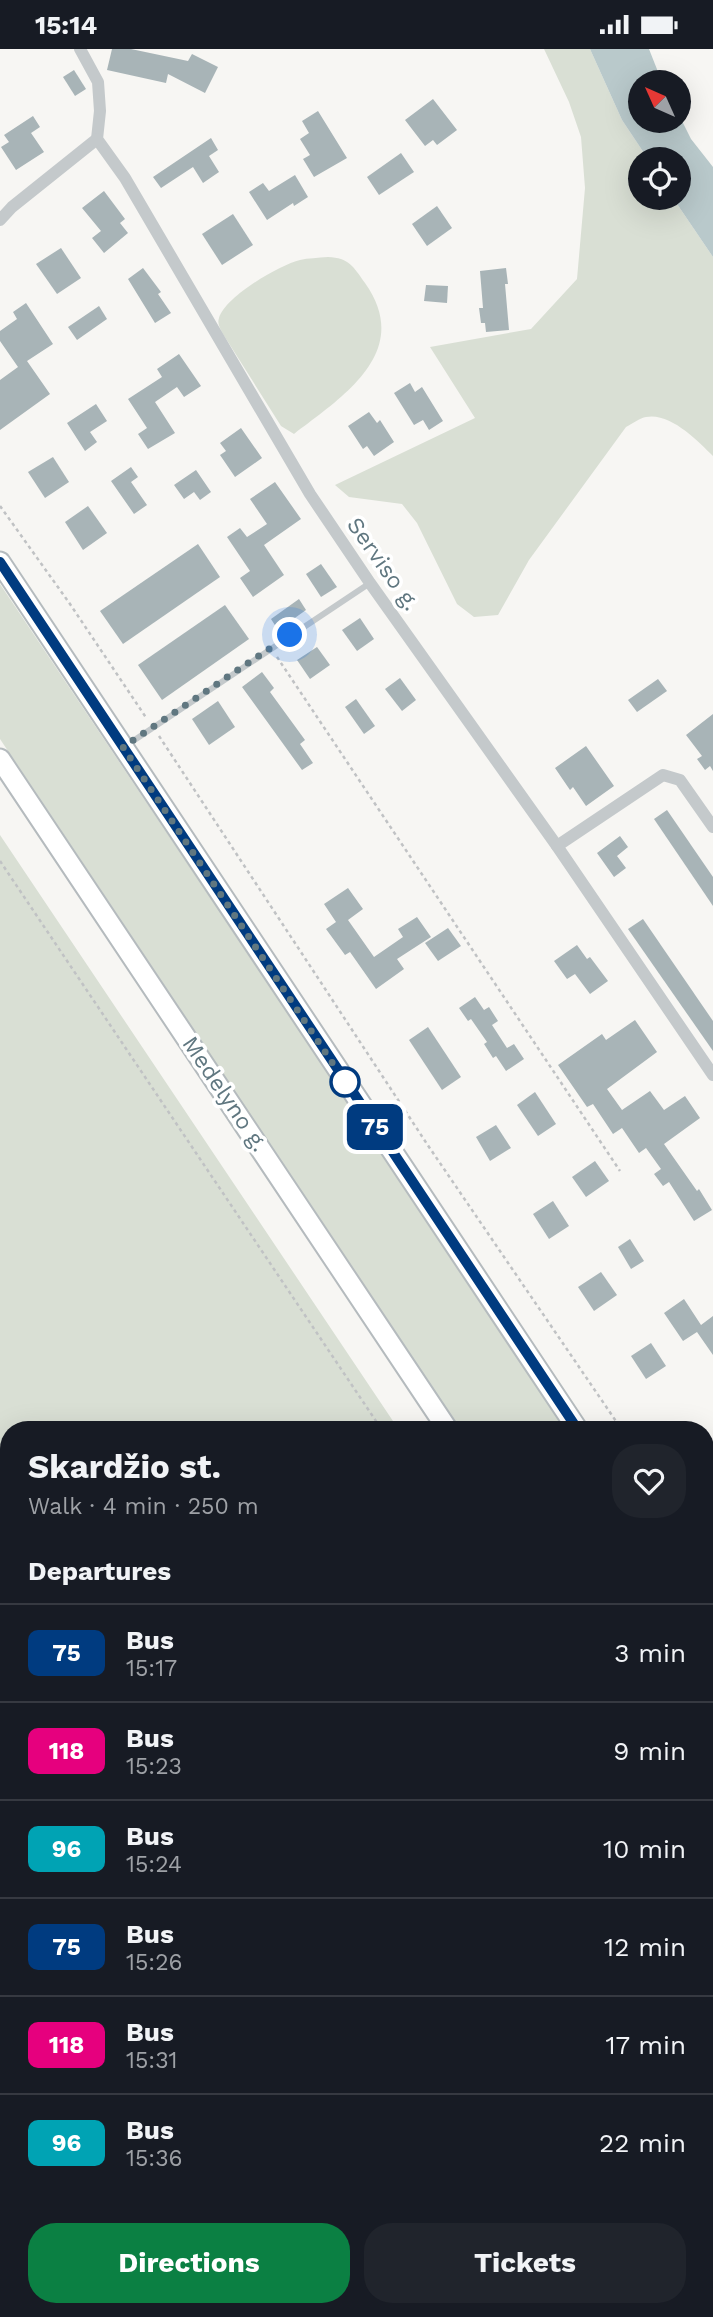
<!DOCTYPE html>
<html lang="en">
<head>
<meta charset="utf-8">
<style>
	:root { --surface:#171b24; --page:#20242c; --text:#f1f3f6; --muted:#9ea1a6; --line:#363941; --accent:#0b8043 }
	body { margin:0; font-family:"Work Sans",sans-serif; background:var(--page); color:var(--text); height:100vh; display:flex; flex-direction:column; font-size:26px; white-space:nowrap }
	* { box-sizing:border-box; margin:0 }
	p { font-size:23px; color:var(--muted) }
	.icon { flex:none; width:38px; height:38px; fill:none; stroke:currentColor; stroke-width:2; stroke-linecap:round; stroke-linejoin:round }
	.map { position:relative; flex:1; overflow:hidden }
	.details { position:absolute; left:0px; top:1372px; width:714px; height:896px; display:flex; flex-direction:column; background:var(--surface); border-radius:28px 28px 0 0; box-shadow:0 7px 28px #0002 }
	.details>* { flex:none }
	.badge { padding:0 14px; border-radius:10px; font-size:24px; line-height:46px }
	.needle { width:46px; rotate:315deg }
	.controls { position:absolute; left:628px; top:21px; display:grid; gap:14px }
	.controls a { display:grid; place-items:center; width:63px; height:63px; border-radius:50%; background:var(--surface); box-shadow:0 7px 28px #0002; font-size:35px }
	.you { position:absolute; width:35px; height:35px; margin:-18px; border:5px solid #fff; border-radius:50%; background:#1a73e8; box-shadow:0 0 0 10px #1a73e833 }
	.map>.badge { position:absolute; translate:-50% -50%; box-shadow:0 0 0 4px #fff }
	h2 { padding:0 28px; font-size:26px; line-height:63px }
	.round { display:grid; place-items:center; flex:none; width:74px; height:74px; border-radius:28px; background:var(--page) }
	.headline { display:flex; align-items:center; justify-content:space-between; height:119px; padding:0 28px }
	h1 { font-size:33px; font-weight:700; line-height:52px }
	.button { display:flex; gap:14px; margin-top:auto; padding:14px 28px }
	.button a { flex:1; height:80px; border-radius:28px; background:var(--accent); color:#fff; font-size:28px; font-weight:700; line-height:80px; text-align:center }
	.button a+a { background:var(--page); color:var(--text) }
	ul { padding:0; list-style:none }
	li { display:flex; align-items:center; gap:21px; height:98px; padding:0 28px; border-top:2px solid var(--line) }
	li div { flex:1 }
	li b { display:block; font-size:26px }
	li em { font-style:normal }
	li .badge { min-width:77px; font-weight:700; text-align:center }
	.status { display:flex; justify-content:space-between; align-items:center; height:49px; padding:0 35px; background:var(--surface); direction:ltr }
	.status svg { height:19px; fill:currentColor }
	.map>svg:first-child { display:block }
	.green { fill:#d9dfd4 }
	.water { fill:#b9c9cb }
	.building { fill:#a8b4b7 }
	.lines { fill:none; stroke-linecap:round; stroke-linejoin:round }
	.primary-casing { stroke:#b5bbbe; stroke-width:23 }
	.path { stroke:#c0c2c4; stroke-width:2.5; stroke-dasharray:3.5 3.5; stroke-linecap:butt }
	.lane { stroke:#c4c9cb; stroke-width:6 }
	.street { stroke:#c4c9cb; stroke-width:12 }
	.primary { stroke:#fff; stroke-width:19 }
	.line-casing { stroke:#fff; stroke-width:16 }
	.line { stroke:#003b80; stroke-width:10 }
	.walk { stroke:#607780; stroke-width:7; stroke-dasharray:0 12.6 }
	.stop-dot { fill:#fff; stroke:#003b80; stroke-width:3.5 }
	.labels { text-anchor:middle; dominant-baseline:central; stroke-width:7; stroke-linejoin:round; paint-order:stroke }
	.street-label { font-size:23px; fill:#607780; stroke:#fff }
</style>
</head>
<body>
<div class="status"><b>15:14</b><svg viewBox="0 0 49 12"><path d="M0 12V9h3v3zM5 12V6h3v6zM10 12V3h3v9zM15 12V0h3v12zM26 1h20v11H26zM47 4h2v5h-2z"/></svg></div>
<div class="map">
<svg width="713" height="2268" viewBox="0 0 713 2268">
	<rect width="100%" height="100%" fill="#f7f6f3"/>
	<!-- green -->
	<g class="green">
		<path d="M544 0H590L622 71 648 110H640V149H673L713 208V407C698 392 670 363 646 368 640 369 632 375 626 378L529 511 498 566 474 568 457 555 417 474 402 455 349 448 335 436 475 369 430 298 531 280 577 230 585 139 581 88 569 53Z"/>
		<path d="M328 208C349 209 353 217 365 234 414 303 342 348 294 385L281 377 223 285C220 279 217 275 219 269 225 248 279 216 300 211 308 209 318 209 328 208Z"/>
		<path d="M0 535 567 1381H461L0 690Z"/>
		<path d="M0 786 399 1381H9V2053L0 2049Z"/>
		<path d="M705 1589 713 1600V1743L705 1733Z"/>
		<path d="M705 1814 713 1818V2268H595L589 2259H705Z"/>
		<path d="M9 2061V2159L0 2155V2083Z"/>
		<path d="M465 2259H573L579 2268H462Z"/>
	</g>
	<!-- water -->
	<path class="water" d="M590 0H649L662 33H640V72H679V66L691 90 713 118V208L673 149H679V110H648L622 71Z"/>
	<!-- building -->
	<g class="building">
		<path d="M112 0H131L188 12 192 5 218 18 205 44 168 25 166 34 107 21Z"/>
		<path d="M74 21 86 40 75 47 63 28Z"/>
		<path d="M433 50 457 81 437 96 433 91 425 97 405 71Z"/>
		<path d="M318 62 347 109 314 128 303 110 310 106 300 90 309 84 302 72Z"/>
		<path d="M33 67 40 78 31 84 44 103 16 121 1 98 9 93 4 86Z"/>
		<path d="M211 89 218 101 209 107 219 123 203 134 193 118 161 139 153 128Z"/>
		<path d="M401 104 414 123 379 146 367 128Z"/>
		<path d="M295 126 308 148 294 157 293 154 267 171 249 143 263 134 269 142Z"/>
		<path d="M104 142 125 170 120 174 128 184 104 204 92 189 101 182 82 159Z"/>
		<path d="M437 157 452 179 427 197 412 175Z"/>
		<path d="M233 165 253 196 222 216 202 185Z"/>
		<path d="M61 199 81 229 57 245 36 215Z"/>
		<path d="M143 219 161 243 158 245 171 264 155 274 128 230Z"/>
		<path d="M506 219 508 235H505L509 281 486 283 485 274H481L479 259H483L480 222Z"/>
		<path d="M426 236 448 237 447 254 424 252Z"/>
		<path d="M26 254 53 295 27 312 50 345 0 381V331L18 318 0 292V282L17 270 13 263Z"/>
		<path d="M99 257 107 270 77 291 68 278Z"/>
		<path d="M179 305 201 337 184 348 177 338 155 353 175 384 148 400 138 385 147 379 128 350 162 328 157 320Z"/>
		<path d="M410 334 415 343 422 338 443 372 429 381 423 371 414 376 394 344Z"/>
		<path d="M96 355 107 372 90 383 97 393 85 402 67 374Z"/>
		<path d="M369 363 377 374 380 371 394 393 374 407 367 397 363 400 348 377Z"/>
		<path d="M241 379 262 409 235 428 220 406 226 402 220 394Z"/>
		<path d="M53 408 69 433 45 449 28 423Z"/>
		<path d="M131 418 138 428 131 433 147 456 134 465 111 432Z"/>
		<path d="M196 421 211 443 200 451 194 443 184 450 174 436Z"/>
		<path d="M275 433 301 470 264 496 284 526 253 548 240 529 250 522 227 488 240 479 247 488 267 475 250 450Z"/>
		<path d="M88 457 107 484 83 501 65 473Z"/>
		<path d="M198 495 220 528 123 595 100 562Z"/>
		<path d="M321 515 337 538 321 548 306 525Z"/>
		<path d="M299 550 306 561 278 581 271 570Z"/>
		<path d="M225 556 249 590 162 651 138 616Z"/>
		<path d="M360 569 374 590 357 602 342 581Z"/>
		<path d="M317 598 330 616 310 630 297 611Z"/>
		<path d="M262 623 274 639 270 643 305 691 300 695 313 714 302 721 242 638Z"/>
		<path d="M400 629 416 651 402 662 385 640Z"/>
		<path d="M658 630 667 642 637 663 628 651Z"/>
		<path d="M356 650 375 677 364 685 345 658Z"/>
		<path d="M218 652 235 678 209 696 192 670Z"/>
		<path d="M713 665V722L710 717 705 721 697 710 702 707 686 686Z"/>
		<path d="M586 697 614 737 586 757 573 738 570 741 555 719Z"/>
		<path d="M667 761 713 828V857L654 770Z"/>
		<path d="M620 787 628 798 617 807 626 819 614 828 597 804Z"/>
		<path d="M348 839 363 860 348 871 374 908 403 888 398 880 417 868 431 888 397 910 404 920 376 940 350 903 345 906 326 880 336 873 324 855Z"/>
		<path d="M643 870 713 972V1002L628 880Z"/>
		<path d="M448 879 461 897 438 912 425 894Z"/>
		<path d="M577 896 587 910 590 908 608 932 590 945 575 925 567 930 554 912Z"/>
		<path d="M475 948 484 961 489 958 498 972 492 976 507 999 514 995 524 1010 506 1022 496 1007 493 1009 484 995 487 993 471 970 468 972 459 959Z"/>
		<path d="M635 971 657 1003 607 1040 622 1061 650 1042 664 1061 685 1047 700 1069 664 1095 697 1142 699 1140 712 1161 694 1172 669 1133 663 1137 654 1125 661 1120 646 1099 639 1104 622 1079 613 1085 593 1055 587 1058 558 1016 602 985 606 991Z"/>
		<path d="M428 978 461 1028 442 1041 409 991Z"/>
		<path d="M535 1043 556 1075 538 1087 517 1056Z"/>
		<path d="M496 1076 511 1099 490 1112 476 1088Z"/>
		<path d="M595 1112 609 1132 586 1148 572 1128Z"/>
		<path d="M553 1152 569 1177 549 1190 533 1165Z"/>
		<path d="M630 1190 644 1212 631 1220 618 1198Z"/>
		<path d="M601 1223 617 1246 594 1262 578 1238Z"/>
		<path d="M684 1250 701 1276 713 1267V1306L697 1283 683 1292 664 1264Z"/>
		<path d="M651 1294 666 1317 646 1330 631 1307Z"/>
	</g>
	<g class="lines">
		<defs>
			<g id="primary">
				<path d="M0 513 578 1381"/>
				<path d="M0 710 448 1381"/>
				<path d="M705 1570 713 1582"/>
				<path d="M705 1757 713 1768"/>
			</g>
		</defs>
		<!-- primary casing -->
		<use href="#primary" class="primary-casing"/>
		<!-- path -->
		<g class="path">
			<path d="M0 457 70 555 147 670"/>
			<path d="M277 608 620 1122"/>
			<path d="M159 687 427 1095 622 1381"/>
			<path d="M0 812 382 1381"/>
			<path d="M705 1504 713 1515"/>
			<path d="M0 1802 9 1803"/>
			<path d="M0 2158 9 2161"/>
			<path d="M247 2259 272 2268"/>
			<path d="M179 2265 188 2268"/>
			<path d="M18 2268 21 2259"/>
			<path d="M133 2268 136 2259"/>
			<path d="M232 2268 235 2259"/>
			<path d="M279 2268 282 2259"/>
			<path d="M354 2268 358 2259"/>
		</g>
		<!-- lane -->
		<path class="lane" d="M127 696 370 534"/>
		<!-- street -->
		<g class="street">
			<path d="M80 0 98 33 100 62 97 90 125 129 310 445 370 534 557 797 713 1026"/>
			<path d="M0 171 12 158 97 90"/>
			<path d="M557 797 663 726 680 731 713 778"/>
		</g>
		<!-- primary -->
		<use href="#primary" class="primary"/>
	</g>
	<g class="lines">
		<defs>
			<path id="line" d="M0 513 578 1381"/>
		</defs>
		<!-- line casing -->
		<use href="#line" class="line-casing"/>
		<!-- line -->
		<use href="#line" class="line"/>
		<!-- walk -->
		<path class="walk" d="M290 586 123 698 345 1033"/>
	</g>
	<!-- markers -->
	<circle class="stop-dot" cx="345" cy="1033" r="14"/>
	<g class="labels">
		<!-- street labels -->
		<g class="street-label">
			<text transform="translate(383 515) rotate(55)">Serviso g.</text>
			<text transform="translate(225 1045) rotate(56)">Medelyno g.</text>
		</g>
	</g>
</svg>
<div class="controls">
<a><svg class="needle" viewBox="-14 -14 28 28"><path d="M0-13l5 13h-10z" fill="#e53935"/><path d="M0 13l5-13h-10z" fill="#9ea1a6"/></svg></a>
<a><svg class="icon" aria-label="locate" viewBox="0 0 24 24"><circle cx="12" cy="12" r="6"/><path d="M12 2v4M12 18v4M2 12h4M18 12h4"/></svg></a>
</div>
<div class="you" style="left:290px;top:586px"></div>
<b class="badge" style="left:375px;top:1078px;background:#003b80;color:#fff">75</b>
<section class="details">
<div class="headline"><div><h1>Skardžio st.</h1><p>Walk · 4 min · 250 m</p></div><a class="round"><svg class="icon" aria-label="heart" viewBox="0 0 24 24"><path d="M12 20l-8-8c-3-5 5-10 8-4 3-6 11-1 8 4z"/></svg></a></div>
<h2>Departures</h2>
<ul>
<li><span class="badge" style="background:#003b80;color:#fff">75</span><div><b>Bus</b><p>15:17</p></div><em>3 min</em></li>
<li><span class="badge" style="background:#e6007e;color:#fff">118</span><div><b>Bus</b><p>15:23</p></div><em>9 min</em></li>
<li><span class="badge" style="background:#00a3b4;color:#fff">96</span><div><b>Bus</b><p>15:24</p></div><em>10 min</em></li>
<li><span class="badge" style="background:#003b80;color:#fff">75</span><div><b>Bus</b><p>15:26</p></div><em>12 min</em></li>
<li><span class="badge" style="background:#e6007e;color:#fff">118</span><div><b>Bus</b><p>15:31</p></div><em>17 min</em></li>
<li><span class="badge" style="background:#00a3b4;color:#fff">96</span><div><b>Bus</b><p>15:36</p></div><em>22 min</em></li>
</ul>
<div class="button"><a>Directions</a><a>Tickets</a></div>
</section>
</div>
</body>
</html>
